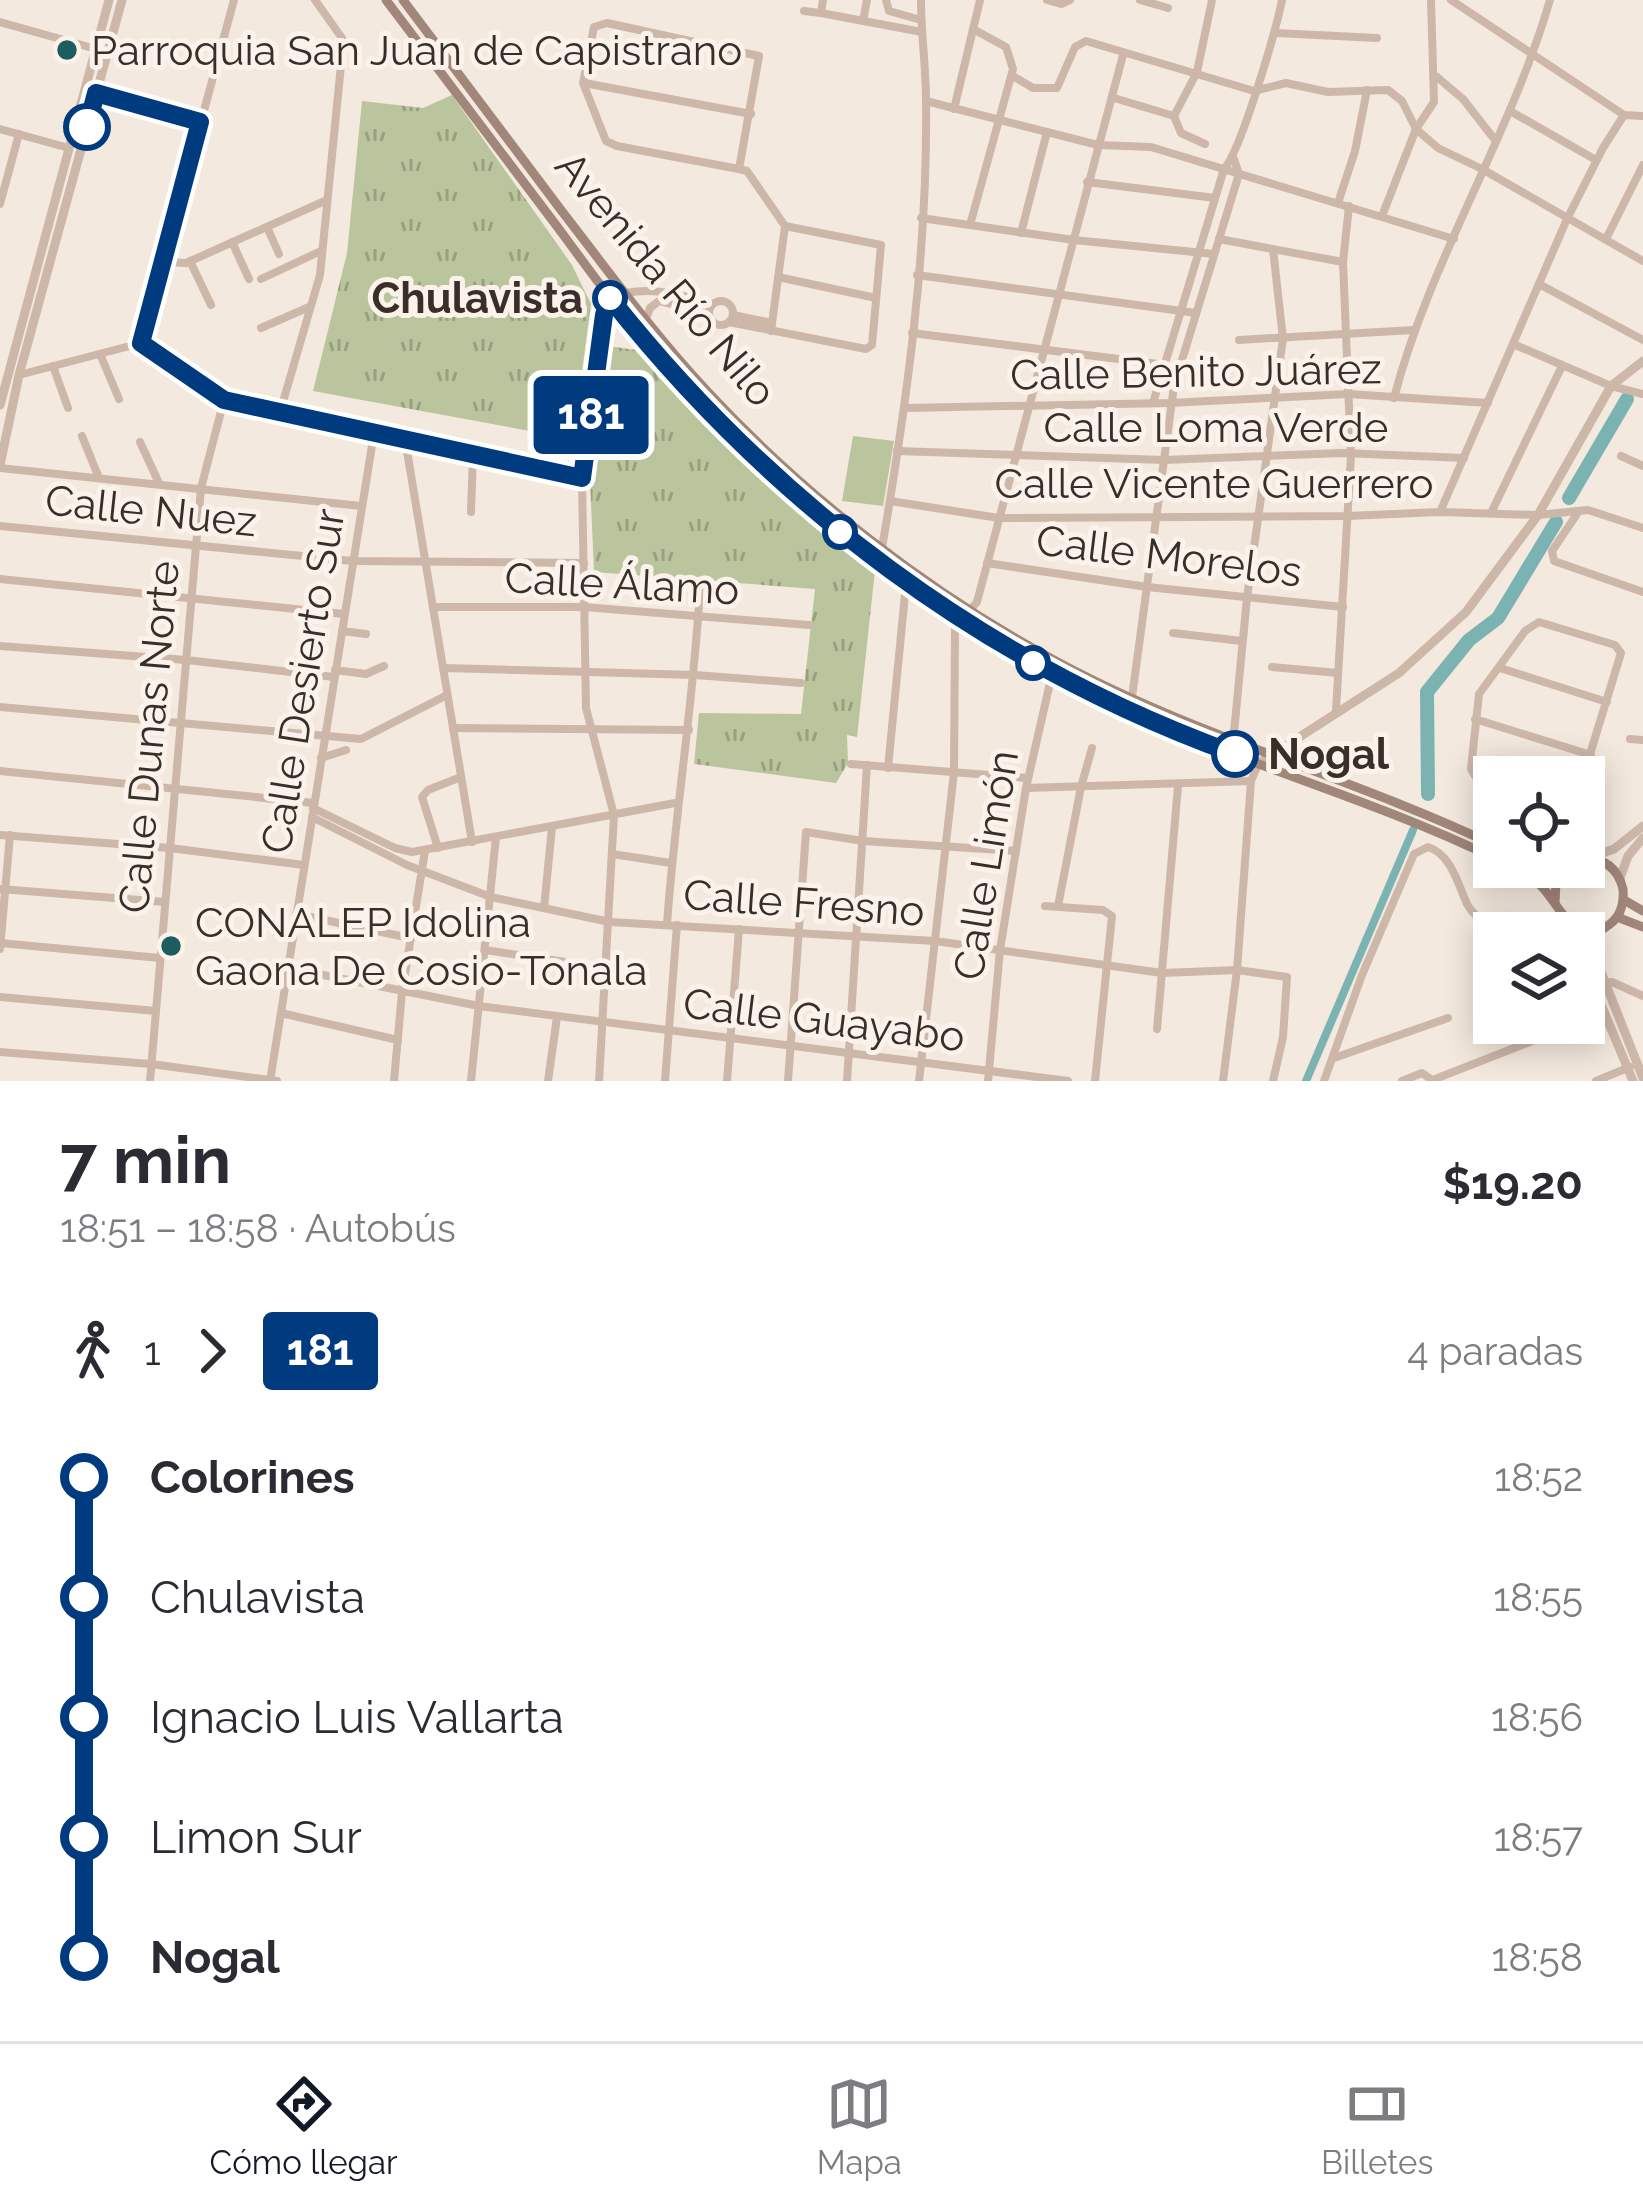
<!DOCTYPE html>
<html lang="es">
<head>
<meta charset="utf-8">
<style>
	:root { --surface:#fff; --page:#f2f2f3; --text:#2b2b33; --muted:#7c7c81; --line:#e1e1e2; --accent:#111827 }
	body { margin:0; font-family:Raleway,sans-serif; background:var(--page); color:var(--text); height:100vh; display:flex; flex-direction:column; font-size:45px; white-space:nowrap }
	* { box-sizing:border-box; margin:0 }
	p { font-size:39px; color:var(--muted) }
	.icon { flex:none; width:66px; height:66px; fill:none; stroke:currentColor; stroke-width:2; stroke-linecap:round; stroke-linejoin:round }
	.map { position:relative; height:1081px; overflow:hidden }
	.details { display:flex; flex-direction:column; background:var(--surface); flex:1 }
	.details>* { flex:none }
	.badge { padding:0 24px; border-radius:9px; font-size:42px; line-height:78px }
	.buttons { position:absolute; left:1473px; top:756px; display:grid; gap:24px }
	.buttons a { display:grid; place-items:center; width:132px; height:132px; border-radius:0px; background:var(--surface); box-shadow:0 6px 30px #0003; font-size:60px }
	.map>.badge { position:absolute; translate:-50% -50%; box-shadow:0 0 0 6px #fff }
	.legs { display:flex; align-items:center; gap:18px; height:132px; padding:0 60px; font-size:39px }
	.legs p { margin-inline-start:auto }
	.headline { display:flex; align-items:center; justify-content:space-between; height:204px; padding:0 60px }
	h1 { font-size:66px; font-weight:700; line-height:90px }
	ul { padding:0 60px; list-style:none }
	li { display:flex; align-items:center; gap:42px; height:120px; font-size:45px }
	li i { display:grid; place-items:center; width:18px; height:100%; margin:0 15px; background:currentColor }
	li i::after { content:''; width:30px; height:30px; margin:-15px; border:9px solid; border-radius:50%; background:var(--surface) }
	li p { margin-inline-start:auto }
	li:first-child i { background:linear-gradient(#0000 50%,currentColor 0) }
	li:last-child i { background:linear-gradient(currentColor 50%,#0000 0) }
	.dock { display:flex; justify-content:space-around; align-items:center; height:168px; border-top:3px solid var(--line); background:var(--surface); font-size:33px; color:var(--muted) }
	.dock a { display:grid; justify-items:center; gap:6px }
	.dock .on { color:var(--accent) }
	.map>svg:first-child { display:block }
	.grass { fill:url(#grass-tufts) }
	.garden { fill:#bac59d }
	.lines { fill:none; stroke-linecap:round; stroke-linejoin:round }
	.canal { stroke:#7bb3b2; stroke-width:8 }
	.river { stroke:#7bb3b2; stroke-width:14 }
	.minor { stroke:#cdb7a9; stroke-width:8 }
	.tertiary { stroke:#cdb7a9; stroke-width:9 }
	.secondary { stroke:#a1867a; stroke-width:9 }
	.line-1-casing { stroke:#fff; stroke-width:27 }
	.line-1 { stroke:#003b80; stroke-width:18 }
	.poi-dot { fill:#1c5e5f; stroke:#fbf3eb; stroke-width:4.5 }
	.stop-1-dot { fill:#fff; stroke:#003b80; stroke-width:6 }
	.labels { text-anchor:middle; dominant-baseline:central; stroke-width:10; stroke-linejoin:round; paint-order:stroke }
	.poi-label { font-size:42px; fill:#3a2e29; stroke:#fbf3eb; text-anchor:start }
	.street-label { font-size:42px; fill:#3a2e29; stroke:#fbf3eb }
	.stop-label { font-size:42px; font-weight:bold; fill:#3a2e29; stroke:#fbf3eb; text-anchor:end }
</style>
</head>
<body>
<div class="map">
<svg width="1643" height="1081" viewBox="0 0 1643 1081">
	<defs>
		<pattern id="grass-tufts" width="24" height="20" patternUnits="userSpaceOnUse" patternTransform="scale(3)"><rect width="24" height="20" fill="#bac59d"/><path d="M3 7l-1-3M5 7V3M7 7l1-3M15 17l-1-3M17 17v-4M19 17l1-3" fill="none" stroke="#98a080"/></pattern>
	</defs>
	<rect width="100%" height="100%" fill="#f4e9de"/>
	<!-- grass -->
	<g class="grass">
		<path d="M452 95 572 265 591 304 573 439 313 391 347 253 362 101 423 108Z"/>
		<path d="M609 346 642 351 753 468 875 570 857 737 847 735 848 763 836 783 694 764 699 713 801 714 815 589 594 572 590 479Z"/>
	</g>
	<!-- garden -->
	<path class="garden" d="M853 436 894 441 883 506 842 501Z"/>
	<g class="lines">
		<!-- canal -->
		<path class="canal" d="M1306 1081 1413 830"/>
		<!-- river -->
		<g class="river">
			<path d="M1569 498 1627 399"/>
			<path d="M1428 794 1427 692 1469 640 1498 618 1556 522"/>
		</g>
		<!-- minor -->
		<g class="minor">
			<path d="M886 0 889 11 921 20"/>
			<path d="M1047 0 1061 4 1070 0"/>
			<path d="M1140 0 1168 8"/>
			<path d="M1451 0 1624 115 1643 116"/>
			<path d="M804 11 821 13 823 0"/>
			<path d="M821 13 922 32"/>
			<path d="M863 21 867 0"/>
			<path d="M0 22 96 49"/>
			<path d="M1276 33 1377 38"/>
			<path d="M1013 76 1033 88H1057L1075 47 1086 41 1254 91 1286 83 1328 92 1388 90 1402 101 1416 129 1438 148 1482 169 1643 261"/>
			<path d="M1437 77 1463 99 1495 140"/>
			<path d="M584 83 751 114"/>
			<path d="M85 90 200 122"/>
			<path d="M1114 98 1174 116"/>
			<path d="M926 101 1098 145 1151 147 1454 239"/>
			<path d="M954 109 980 0"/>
			<path d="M1510 111 1596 160"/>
			<path d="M0 129 69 148"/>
			<path d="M1205 144 1181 133 1174 116 1197 72 1212 0"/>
			<path d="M739 169 759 56 607 23 594 27 583 83 606 141 617 146 739 169 747 171 785 226 771 331"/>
			<path d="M1087 182 1215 198"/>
			<path d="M1338 203 1355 151 1367 90"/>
			<path d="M0 204 19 134"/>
			<path d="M1382 216 1416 129 1434 102 1431 0"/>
			<path d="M921 218 1074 240 1214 254"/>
			<path d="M970 225 1013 69 1006 47 973 29"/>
			<path d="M267 227 279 254"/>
			<path d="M1021 233 1047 132"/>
			<path d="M1219 239 1343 262"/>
			<path d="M1606 239 1643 165"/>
			<path d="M232 242 249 279"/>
			<path d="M190 261 211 305"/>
			<path d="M164 262 186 263 327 200"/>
			<path d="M917 275 1196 313"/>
			<path d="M778 277 876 298"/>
			<path d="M261 279 321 251"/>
			<path d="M1539 284 1643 340"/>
			<circle cx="721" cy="313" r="12"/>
			<path d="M733 315 772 323"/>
			<path d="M729 322 866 349 872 345 881 245 785 226"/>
			<path d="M261 328 309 307"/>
			<path d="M912 333 1166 365"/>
			<path d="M640 335 650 308 659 301 709 314"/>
			<path d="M1239 340 1414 330"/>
			<path d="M141 343 234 0"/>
			<path d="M1513 344 1611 386 1643 394"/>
			<path d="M100 354 119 399"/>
			<path d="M53 366 68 408"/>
			<path d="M19 375 141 343 224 400 582 478"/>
			<path d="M1394 398C1430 260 1510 137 1550 0"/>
			<path d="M1153 403 1224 169C1241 151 1276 30 1282 0"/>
			<path d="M905 408 1170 403 1348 394 1488 403"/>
			<path d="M280 412 320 275 343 45 342 38 315 0"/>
			<path d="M82 436 99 478"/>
			<path d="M405 439 472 842"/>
			<path d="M140 442 159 483"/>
			<path d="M897 451 1164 460 1342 453 1464 458"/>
			<path d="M1621 456 1643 466"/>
			<path d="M0 468 361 506"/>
			<path d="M890 501 999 518 1347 516 1440 512 1538 515 1588 510 1643 528"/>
			<path d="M1579 511 1552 551 1554 561 1643 592"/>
			<path d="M471 512 473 454"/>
			<path d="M1440 512 1567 219 1603 148 1624 115"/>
			<path d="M1491 513 1562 366"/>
			<path d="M0 526 353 561 584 563"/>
			<path d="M882 548C907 401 928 250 926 101 926 67 921 34 921 0"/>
			<path d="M987 563 1147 587 1343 607"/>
			<path d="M0 579 344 614"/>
			<path d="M433 607H584L809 625"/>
			<path d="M342 631 366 634"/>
			<path d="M1173 633 1242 641"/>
			<path d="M0 646 186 660 334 677"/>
			<path d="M1272 667 1338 673"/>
			<path d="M443 668 695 675 801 683"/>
			<path d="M1500 668 1607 702"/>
			<path d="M335 670 366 674 384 666"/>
			<path d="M0 707 361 739 447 695"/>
			<path d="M1336 710 1351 456 1343 262 1349 206"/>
			<path d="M1130 712 1174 386 1239 174 1234 159"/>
			<path d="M1475 719 1591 755"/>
			<path d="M453 728 689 730"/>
			<path d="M1630 739 1643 740"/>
			<path d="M1232 753 1247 598 1283 339 1273 249"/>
			<path d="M321 758 346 750"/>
			<path d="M851 764 1027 778"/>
			<path d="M888 768 906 584"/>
			<path d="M0 771 314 803"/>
			<path d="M1494 783 1475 776 1471 769 1479 694 1525 631 1539 622 1615 645 1621 653 1583 777"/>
			<path d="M1026 788 1251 781"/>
			<path d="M1584 802 1599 818"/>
			<path d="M313 808 395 848 412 852 675 803"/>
			<path d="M312 817 407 865 491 897 610 922 935 941 1162 973 1237 970 1287 977 1283 1037 1273 1081"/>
			<path d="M0 835 170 848 304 865"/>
			<path d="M438 848 422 797 428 790 461 777"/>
			<path d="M612 854 671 863"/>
			<path d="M0 889 165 902"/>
			<path d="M1045 906 1103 910 1112 916 1095 1081"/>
			<path d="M1058 906 1081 787 1092 748"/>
			<path d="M544 908 552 827"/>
			<path d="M296 914 410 938"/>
			<path d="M667 924C675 811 694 701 700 587"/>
			<path d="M0 943 160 958"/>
			<path d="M0 949 10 835"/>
			<path d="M485 950 565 962"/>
			<path d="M288 968 479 1006 1068 1081"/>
			<path d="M1593 983 1612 982 1643 996"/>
			<path d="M0 997 156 1011"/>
			<path d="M1478 1004V995L1494 961"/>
			<path d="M281 1013 398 1040"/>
			<path d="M1584 1021 1605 1013"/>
			<path d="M1157 1029 1178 786"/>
			<path d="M0 1052 151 1064 277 1081"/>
			<path d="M1334 1058 1448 1018"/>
			<path d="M150 1081 201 488 224 400"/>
			<path d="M270 1081 374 433"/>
			<path d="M394 1081 402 992 425 851"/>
			<path d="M471 1081 496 837"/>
			<path d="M548 1081 557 1017"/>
			<path d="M599 1081 614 815 586 708 582 478 604 315 610 298C642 284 680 293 711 305"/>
			<path d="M665 1081 677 925"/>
			<path d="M727 1081 739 929"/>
			<path d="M788 1081 806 832 863 841 1016 851"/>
			<path d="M847 1081 867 765"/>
			<path d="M919 1081 954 772 955 628 977 602 1123 55"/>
			<path d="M988 1081 1000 950 1026 788 1055 661"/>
			<path d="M1223 1081 1237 970 1251 781 1259 763"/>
			<path d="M1324 1081 1362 975 1414 854 1428 847C1451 854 1458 884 1467 904 1473 916 1487 924 1497 933"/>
			<path d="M1402 1081 1422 1073 1432 1080"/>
			<path d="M1430 1081 1578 1023"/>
			<path d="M1596 1081 1630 1067"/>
		</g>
		<!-- tertiary -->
		<g class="tertiary">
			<path d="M0 405 109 0"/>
			<path d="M0 465 19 375 122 0"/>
			<path d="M1259 763 1399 673 1466 612 1538 515 1611 386 1643 361"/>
			<path d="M1588 858 1614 849 1643 826"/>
			<path d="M1620 878 1628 856 1643 838"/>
			<path d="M1563 919 1570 933"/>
			<path d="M1599 930 1595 957 1643 1078"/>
			<path d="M1584 964 1633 1081"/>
		</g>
		<!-- secondary -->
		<g class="secondary">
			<path d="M386 0C443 75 499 150 556 225 595 278 635 333 679 383 782 498 913 599 1049 673 1191 751 1350 788 1494 858"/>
			<path d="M403 0C455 70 509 140 561 210 609 272 655 336 709 393 807 498 926 590 1052 659 1193 736 1349 776 1494 845"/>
			<path d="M1512 867C1524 873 1535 879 1544 889 1561 909 1578 950 1610 924 1622 915 1624 902 1623 889 1618 869 1605 858 1584 858"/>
			<path d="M1624 900 1643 911"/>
			<path d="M1555 902 1556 882 1566 867"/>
			<path d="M1617 917 1643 927"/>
		</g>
	</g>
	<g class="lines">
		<defs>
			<path id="line-1" d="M87 127 96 93 200 122 141 343 224 400 582 478 604 315 610 298C774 505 986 664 1235 754"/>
		</defs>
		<!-- line-1 casing -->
		<use href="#line-1" class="line-1-casing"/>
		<!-- line-1 -->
		<use href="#line-1" class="line-1"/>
	</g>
	<!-- markers -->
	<g class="poi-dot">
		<circle cx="67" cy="50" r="12"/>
		<circle cx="171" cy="946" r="12"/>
	</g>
	<g class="stop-1-dot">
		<circle cx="87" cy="127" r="21"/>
		<circle cx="610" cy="298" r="15"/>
		<circle cx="840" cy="532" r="15"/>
		<circle cx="1033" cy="663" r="15"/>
		<circle cx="1235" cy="754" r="21"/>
	</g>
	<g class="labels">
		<!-- poi labels -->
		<g class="poi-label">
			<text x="91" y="50">Parroquia San Juan de Capistrano</text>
			<text x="195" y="922">CONALEP Idolina<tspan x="195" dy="48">Gaona De Cosio-Tonala</tspan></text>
		</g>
		<!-- street labels -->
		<g class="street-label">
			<text transform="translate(666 279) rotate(50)">Avenida Río Nilo</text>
			<text transform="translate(1196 372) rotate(-1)">Calle Benito Juárez</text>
			<text x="1216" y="427">Calle Loma Verde</text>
			<text x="1214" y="483">Calle Vicente Guerrero</text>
			<text transform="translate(151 511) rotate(6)">Calle Nuez</text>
			<text transform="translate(1169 556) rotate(7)">Calle Morelos</text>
			<text transform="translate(622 584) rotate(3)">Calle Álamo</text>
			<text transform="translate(303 681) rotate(-81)">Calle Desierto Sur</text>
			<text transform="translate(149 737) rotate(-85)">Calle Dunas Norte</text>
			<text transform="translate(986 865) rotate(-81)">Calle Limón</text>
			<text transform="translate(804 903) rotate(4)">Calle Fresno</text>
			<text transform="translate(824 1020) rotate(7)">Calle Guayabo</text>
		</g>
		<!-- stop labels -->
		<g class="stop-label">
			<text x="583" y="298">Chulavista</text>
			<text x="1268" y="754" text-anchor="start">Nogal</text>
		</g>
	</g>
</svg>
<div class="buttons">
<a><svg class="icon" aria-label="locate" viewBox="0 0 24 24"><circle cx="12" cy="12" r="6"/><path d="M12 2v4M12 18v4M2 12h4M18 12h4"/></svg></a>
<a><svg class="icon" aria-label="layers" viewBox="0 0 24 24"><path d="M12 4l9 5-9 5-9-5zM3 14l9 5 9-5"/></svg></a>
</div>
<b class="badge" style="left:591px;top:415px;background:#003b80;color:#fff">181</b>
</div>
<section class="details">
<div class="headline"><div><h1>7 min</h1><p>18:51 – 18:58 · Autobús</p></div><b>$19.20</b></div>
<div class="legs"><svg class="icon" aria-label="walk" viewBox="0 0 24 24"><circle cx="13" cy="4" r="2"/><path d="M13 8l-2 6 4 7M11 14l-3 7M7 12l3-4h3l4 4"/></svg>1<svg class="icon" aria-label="forward" viewBox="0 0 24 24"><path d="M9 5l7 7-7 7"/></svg><b class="badge" style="background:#003b80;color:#fff">181</b><p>4 paradas</p></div>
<ul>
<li><i style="color:#003b80"></i><b>Colorines</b><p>18:52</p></li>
<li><i style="color:#003b80"></i><span>Chulavista</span><p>18:55</p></li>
<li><i style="color:#003b80"></i><span>Ignacio Luis Vallarta</span><p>18:56</p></li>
<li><i style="color:#003b80"></i><span>Limon Sur</span><p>18:57</p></li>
<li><i style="color:#003b80"></i><b>Nogal</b><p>18:58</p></li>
</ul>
</section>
<nav class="dock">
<a class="on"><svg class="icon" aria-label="directions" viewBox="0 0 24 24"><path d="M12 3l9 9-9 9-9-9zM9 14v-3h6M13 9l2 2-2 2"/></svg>Cómo llegar</a>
<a><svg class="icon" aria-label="map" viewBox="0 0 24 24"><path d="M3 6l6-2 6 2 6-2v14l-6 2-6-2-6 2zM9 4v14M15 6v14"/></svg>Mapa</a>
<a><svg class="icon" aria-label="tickets" viewBox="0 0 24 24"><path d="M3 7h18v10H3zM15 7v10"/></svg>Billetes</a>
</nav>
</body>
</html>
